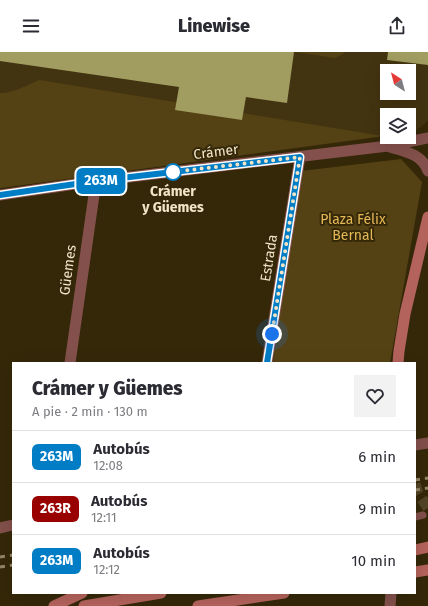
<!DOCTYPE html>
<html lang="es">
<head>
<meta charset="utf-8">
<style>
	:root { --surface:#fff; --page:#f2f2f3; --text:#2b2b33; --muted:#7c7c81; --line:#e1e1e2 }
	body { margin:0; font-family:"Fira Sans",sans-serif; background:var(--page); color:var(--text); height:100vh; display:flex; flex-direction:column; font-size:15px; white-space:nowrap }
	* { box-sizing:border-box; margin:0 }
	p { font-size:13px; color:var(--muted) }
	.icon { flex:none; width:22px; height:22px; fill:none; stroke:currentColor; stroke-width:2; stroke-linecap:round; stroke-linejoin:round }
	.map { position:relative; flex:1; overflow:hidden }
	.details { position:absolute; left:12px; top:310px; width:404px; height:232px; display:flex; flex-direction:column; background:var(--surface); border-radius:0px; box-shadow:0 4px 16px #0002 }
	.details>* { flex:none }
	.badge { padding:0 8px; border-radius:6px; font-size:14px; line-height:26px }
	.needle { width:26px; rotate:324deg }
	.tools { position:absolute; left:380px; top:12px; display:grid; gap:8px }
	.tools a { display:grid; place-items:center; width:36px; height:36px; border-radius:0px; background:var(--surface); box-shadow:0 4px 16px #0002; font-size:20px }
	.you { position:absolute; width:20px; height:20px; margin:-10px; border:3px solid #fff; border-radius:50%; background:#1a73e8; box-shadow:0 0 0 6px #1a73e833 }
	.map>.badge { position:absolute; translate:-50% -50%; box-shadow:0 0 0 2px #fff }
	.round { display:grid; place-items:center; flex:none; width:42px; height:42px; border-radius:0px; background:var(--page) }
	.headline { display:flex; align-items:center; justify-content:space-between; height:68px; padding:0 20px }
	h1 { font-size:19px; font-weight:800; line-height:30px }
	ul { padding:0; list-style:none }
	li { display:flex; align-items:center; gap:12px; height:52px; padding:0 20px; border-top:1px solid var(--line) }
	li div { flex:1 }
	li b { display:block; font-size:15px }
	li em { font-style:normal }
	li .badge { min-width:44px; font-weight:700; text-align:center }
	header { display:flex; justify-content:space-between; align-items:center; height:52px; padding:0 20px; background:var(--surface); font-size:18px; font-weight:800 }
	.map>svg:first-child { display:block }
	.built { fill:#433411; fill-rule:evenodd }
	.green { fill:#554214 }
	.building { fill:#a19d61 }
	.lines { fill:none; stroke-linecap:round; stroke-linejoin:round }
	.secondary-tunnel { stroke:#514426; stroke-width:11; stroke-dasharray:11 5.5; stroke-linecap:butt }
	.service { stroke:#83504b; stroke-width:7 }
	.minor { stroke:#83504b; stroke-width:11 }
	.tertiary { stroke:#83504b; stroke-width:11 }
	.secondary { stroke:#b4635c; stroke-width:11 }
	.rail { stroke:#938668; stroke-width:3; stroke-dasharray:5 5; stroke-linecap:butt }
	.line-casing { stroke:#fff; stroke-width:9 }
	.line { stroke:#007dc5; stroke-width:6 }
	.walk { stroke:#f1e4c7; stroke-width:4; stroke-dasharray:0 7.2 }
	.stop-dot { fill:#fff; stroke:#007dc5; stroke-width:2 }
	.labels { text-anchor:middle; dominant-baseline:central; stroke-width:4; stroke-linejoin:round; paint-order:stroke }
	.street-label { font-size:14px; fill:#f1e4c7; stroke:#352809 }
	.stop-label { font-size:14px; font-weight:bold; fill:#f1e4c7; stroke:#352809 }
	.park-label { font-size:14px; fill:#e4b957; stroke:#352809 }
</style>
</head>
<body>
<header><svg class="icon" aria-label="menu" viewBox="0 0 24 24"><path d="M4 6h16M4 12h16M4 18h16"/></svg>Linewise<svg class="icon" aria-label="share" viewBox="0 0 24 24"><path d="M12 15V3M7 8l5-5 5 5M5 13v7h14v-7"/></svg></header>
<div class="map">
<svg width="428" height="554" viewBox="0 0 428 554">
	<rect width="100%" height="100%" fill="#352809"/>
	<!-- built -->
	<path class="built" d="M0 0H428V69L413 81H409V63H387V84L0 136ZM387 19H409V41H387Z"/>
	<!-- green -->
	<g class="green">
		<path d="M296 0H344L343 2 335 6Z"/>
		<path d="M39 28 383 84 0 136V41C11 42 28 33 39 28Z"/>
		<path d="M401 107 422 130 390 311H273L301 119Z"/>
	</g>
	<!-- building -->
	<g class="building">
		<path d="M0 0H294L287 51 246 45 242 68 175 58 179 35 0 9Z"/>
		<path d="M388 0H428V13L387 8Z"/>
	</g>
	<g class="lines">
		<!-- secondary-tunnel -->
		<path class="secondary-tunnel" d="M415 432 418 441 428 456"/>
		<!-- service -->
		<path class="service" d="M415 465 423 463"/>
		<!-- minor -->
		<g class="minor">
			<path d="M390 95C406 100 422 102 428 119"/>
			<path d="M0 143 96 129 388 94 428 86"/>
			<path d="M70 311 96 129"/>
			<path d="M267 311 300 105"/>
			<path d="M415 393 428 391"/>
			<path d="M0 476 13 473"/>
		</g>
		<!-- tertiary -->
		<path class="tertiary" d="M390 554 391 541"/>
		<!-- secondary -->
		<g class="secondary">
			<path d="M398 311 399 299 405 262 428 165"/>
			<path d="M415 498 428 495"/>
			<path d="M415 520 428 518"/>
			<path d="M54 554 82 541"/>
			<path d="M84 554 161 541"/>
			<path d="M198 554 284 541"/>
		</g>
		<!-- rail -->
		<g class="rail">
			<path d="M415 428 428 426"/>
			<path d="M415 438 428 436"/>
			<path d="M0 505 13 503"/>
			<path d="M0 515 13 513"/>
		</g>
	</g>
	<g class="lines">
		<defs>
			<path id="line" d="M0 143 96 129 300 105 267 311"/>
		</defs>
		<!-- line casing -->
		<use href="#line" class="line-casing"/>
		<!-- line -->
		<use href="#line" class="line"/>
		<!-- walk -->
		<path class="walk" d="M173 120 300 105 272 282"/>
	</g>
	<!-- markers -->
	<circle class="stop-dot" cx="173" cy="120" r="8"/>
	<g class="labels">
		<!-- street labels -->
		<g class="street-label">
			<text transform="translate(216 100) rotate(-7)">Crámer</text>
			<text transform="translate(269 206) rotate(-81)">Estrada</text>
			<text transform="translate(68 218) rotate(-82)">Güemes</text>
		</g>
		<!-- stop labels -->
		<g class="stop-label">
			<text x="173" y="139">Crámer<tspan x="173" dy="16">y Güemes</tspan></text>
		</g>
		<!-- park labels -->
		<g class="park-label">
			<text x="353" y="167">Plaza Félix<tspan x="353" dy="16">Bernal</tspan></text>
		</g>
	</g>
</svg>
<div class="tools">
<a><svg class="needle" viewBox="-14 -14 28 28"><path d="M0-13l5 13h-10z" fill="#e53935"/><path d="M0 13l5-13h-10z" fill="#7c7c81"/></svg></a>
<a><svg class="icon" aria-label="layers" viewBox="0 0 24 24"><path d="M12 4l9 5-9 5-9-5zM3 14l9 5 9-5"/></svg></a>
</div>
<div class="you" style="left:272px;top:282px"></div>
<b class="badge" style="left:101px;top:129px;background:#007dc5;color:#fff">263M</b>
<section class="details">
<div class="headline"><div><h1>Crámer y Güemes</h1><p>A pie · 2 min · 130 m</p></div><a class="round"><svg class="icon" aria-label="heart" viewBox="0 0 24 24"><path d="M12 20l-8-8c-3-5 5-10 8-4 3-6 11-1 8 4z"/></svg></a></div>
<ul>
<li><span class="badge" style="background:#007dc5;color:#fff">263M</span><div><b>Autobús</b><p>12:08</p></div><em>6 min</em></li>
<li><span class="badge" style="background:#990100;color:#fff">263R</span><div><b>Autobús</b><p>12:11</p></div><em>9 min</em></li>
<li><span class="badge" style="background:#007dc5;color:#fff">263M</span><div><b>Autobús</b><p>12:12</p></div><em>10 min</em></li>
</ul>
</section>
</div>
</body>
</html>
